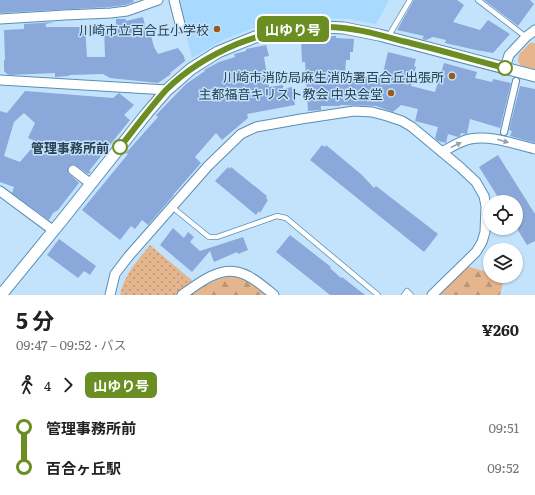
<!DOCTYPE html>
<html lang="ja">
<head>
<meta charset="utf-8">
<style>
	:root { --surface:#fff; --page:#f6f6f6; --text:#222; --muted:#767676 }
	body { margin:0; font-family:Literata,"Noto Sans JP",serif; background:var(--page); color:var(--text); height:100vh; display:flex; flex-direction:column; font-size:15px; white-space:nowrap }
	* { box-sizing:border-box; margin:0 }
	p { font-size:13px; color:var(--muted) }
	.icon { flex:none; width:22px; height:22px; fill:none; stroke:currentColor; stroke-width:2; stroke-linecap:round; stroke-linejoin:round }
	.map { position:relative; height:295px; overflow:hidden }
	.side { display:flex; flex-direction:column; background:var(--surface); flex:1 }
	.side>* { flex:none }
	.badge { padding:0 8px; border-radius:6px; font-size:14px; line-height:26px }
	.fabs { position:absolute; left:483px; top:195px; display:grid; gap:8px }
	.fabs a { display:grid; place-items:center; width:40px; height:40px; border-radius:50%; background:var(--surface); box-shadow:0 1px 3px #0004; font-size:20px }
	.map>.badge { position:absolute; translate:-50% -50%; box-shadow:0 0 0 2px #fff }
	.legs { display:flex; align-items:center; gap:6px; height:44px; padding:0 16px; font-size:13px }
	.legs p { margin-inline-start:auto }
	.summary { display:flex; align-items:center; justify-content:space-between; height:68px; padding:0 16px }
	h1 { font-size:22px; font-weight:700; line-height:30px }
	ul { padding:0 16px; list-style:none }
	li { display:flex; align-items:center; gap:14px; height:40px; font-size:15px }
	li i { display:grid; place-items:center; width:6px; height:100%; margin:0 5px; background:currentColor }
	li i::after { content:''; width:10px; height:10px; margin:-5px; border:3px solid; border-radius:50%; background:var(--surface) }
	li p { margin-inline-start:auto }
	li:first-child i { background:linear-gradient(#0000 50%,currentColor 0) }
	li:last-child i { background:linear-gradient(currentColor 50%,#0000 0) }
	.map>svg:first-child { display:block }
	.built { fill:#a8d9fe }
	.grass { fill:url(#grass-dots) }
	.forest { fill:url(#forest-firs) }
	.garden { fill:#e5b58d }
	.building { fill:#8ba8da; fill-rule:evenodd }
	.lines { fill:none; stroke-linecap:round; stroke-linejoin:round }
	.service-casing { stroke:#598eb4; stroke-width:6 }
	.pedestrian-casing { stroke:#598eb4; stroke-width:8 }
	.minor-casing { stroke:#598eb4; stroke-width:11 }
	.tertiary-casing { stroke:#598eb4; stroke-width:13 }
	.service { stroke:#fff; stroke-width:4.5 }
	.pedestrian { stroke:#fff; stroke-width:6 }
	.minor { stroke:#fff; stroke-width:9 }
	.tertiary { stroke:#fff; stroke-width:11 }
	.oneway { fill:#94a0a8 }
	.line-1-casing { stroke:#fff; stroke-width:9 }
	.line-1 { stroke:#6b8e23; stroke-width:6 }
	.poi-dot { fill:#975a1d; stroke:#c3e3fc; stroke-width:1.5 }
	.stop-1-dot { fill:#fff; stroke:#6b8e23; stroke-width:2 }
	.labels { text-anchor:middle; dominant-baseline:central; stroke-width:3; stroke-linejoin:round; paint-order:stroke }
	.poi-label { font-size:13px; fill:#294050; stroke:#c3e3fc; text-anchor:end }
	.stop-label { font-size:13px; font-weight:bold; fill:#294050; stroke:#c3e3fc; text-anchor:end }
</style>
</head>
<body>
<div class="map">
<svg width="535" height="295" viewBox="0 0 535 295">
	<defs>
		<pattern id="grass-dots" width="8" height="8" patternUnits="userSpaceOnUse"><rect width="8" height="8" fill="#e5b58d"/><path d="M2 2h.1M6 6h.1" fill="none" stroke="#ba9576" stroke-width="1.8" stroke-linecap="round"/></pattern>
		<pattern id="forest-firs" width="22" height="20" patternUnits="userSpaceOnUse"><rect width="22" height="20" fill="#e5b58d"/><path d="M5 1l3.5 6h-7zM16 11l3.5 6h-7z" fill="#ba9576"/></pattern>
	</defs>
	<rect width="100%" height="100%" fill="#c3e3fc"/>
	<!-- built -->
	<path class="built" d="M177 0H389L376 24 349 19 322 18 321 13 284 17 285 21 253 28 225 39 192 58Z"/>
	<!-- grass -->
	<path class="grass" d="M150 245 194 282 175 295H120C124 275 138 260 150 245Z"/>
	<!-- forest -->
	<g class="forest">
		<path d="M467 266 490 273V276H499L504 278 500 295H438Z"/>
		<path d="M232 276C246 277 257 286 267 295H190C204 286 215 278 232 276Z"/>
	</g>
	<!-- garden -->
	<path class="garden" d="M530 43H535V69L521 66 518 61 519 54Z"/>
	<!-- building -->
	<g class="building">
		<path d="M0 0H133L134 2 125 5 110 7 0 13Z"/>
		<path d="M414 0H457L464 5 453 22 480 30 488 20 510 34 493 53 476 50 445 43 446 40 433 37 426 40 422 39 424 36 397 30Z"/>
		<path d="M484 0H530L534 4 518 26Z"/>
		<path d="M143 17 146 29 149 28 154 47 158 54 178 48 184 56 185 61 170 73 171 74 158 83 110 78 103 74 69 75V76L55 77V73L10 75 7 74 4 71V60H5L4 30 24 29V24L55 22 46 24V27H85L87 57H105L104 27H116V19H126V21Z"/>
		<path d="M336 36V38L354 39 353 52H350V60H346L345 75 382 77 388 52 416 59 414 66 416 67 411 86 435 92 444 63 477 72 475 78 492 82 493 79 511 83 500 128 470 119 467 134 461 133 460 136 458 137 448 134 446 143 438 141 435 138 438 127 415 121 418 109 401 105 393 112 376 106 340 105V106H321V110L308 111 305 62H302L301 40 306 37Z"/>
		<path d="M266 45 269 56 264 57 269 87 283 85V89L292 87 295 105 247 114 248 118 222 140 216 133 195 157 201 163 173 195H174L148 225 142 220 135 229 131 226 120 240 82 210 128 154 126 153 133 145 158 117 156 115 186 84 205 71 204 70 219 62 235 57 234 54 246 51V49Z"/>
		<path d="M520 86 535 89V143L510 136 512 131 509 130Z"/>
		<path d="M25 91 113 98 119 93 134 105 124 115 130 120 89 171 91 172 88 174 74 164 68 167V173L79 183 58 210 53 213 49 220 12 193 14 187 0 182V111L7 113ZM24 113 35 123 28 138 37 142 20 162 4 156 14 122Z"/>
		<path d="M322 145 325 147 326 145 362 175 374 188 376 186 438 234 424 252 310 160Z"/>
		<path d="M498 155 535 214V241L527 245 516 227V202H501L479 167Z"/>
		<path d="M228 167 230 169 231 167 267 196 266 198 268 200 260 213 259 211 256 215 215 181Z"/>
		<path d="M173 228 184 238 188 232 194 237 190 242 200 251 243 237 248 250 238 254 237 252 214 262 210 251 192 272 160 245Z"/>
		<path d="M290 235 331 267 330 268 341 278 342 277 365 295H330L325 291 276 252Z"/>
		<path d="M59 239 96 266 90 275 84 271 78 278 47 255Z"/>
	</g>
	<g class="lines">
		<defs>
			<g id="service">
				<path d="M478 0 526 37"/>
				<path d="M388 37 410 0"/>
				<path d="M172 207 209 237H217L277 216 286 218 378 295"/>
				<path d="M404 295 407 291 411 295"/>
			</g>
			<path id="pedestrian" d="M504 132 516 81"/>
			<g id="minor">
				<path d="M174 0 181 28"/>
				<path d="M0 19 65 15 111 13 127 11 158 0"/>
				<path d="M505 68 509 55 526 37 535 30"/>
				<path d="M0 80 167 90"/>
				<path d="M442 152C451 147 460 141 470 139 492 135 514 144 535 149"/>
				<path d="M73 170 91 184"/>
				<path d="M0 191 54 231"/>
				<path d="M110 295 115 274 128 257 208 166 241 134 256 127 301 119 354 111 372 112 387 116 402 121 412 127 460 167 476 182 484 196 486 206 485 232 482 242 476 252 432 295"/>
				<path d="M182 295C196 285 218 267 237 272 251 275 263 286 274 295"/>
			</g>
			<path id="tertiary" d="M1 295 63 219 147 113 167 90 191 69 218 52 255 37 297 29 323 27 344 28 379 35 535 76"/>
		</defs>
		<!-- service casing -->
		<use href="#service" class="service-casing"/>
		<!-- pedestrian casing -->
		<use href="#pedestrian" class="pedestrian-casing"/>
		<!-- minor casing -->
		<use href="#minor" class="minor-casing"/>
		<!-- tertiary casing -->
		<use href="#tertiary" class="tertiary-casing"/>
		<!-- service -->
		<use href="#service" class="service"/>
		<!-- pedestrian -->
		<use href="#pedestrian" class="pedestrian"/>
		<!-- minor -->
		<use href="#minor" class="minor"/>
		<!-- tertiary -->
		<use href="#tertiary" class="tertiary"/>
	</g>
	<!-- one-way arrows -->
	<defs><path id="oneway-solid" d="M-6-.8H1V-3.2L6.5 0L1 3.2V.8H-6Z"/></defs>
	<g class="oneway">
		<use href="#oneway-solid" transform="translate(503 141) rotate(16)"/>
		<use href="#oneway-solid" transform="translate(456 145) rotate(-26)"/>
	</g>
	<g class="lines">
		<defs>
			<path id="line-1" d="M120 147C135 128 150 108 166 90 186 70 211 55 237 44 264 33 293 28 322 27 349 26 377 34 402 41 437 49 470 59 505 68"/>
		</defs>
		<!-- line-1 casing -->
		<use href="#line-1" class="line-1-casing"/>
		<!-- line-1 -->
		<use href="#line-1" class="line-1"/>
	</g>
	<!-- markers -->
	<g class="poi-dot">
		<circle cx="217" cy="29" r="4"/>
		<circle cx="452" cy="76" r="4"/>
		<circle cx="391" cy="93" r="4"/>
	</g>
	<g class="stop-1-dot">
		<circle cx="505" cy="68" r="7"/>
		<circle cx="120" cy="147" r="7"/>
	</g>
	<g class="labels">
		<!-- poi labels -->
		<g class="poi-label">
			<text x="209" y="29">川崎市立百合丘小学校</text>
			<text x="444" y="76">川崎市消防局麻生消防署百合丘出張所</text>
			<text x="383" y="93">主都福音キリスト教会 中央会堂</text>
		</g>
		<!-- stop labels -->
		<g class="stop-label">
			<text x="109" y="147">管理事務所前</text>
		</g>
	</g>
</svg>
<div class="fabs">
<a><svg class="icon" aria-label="locate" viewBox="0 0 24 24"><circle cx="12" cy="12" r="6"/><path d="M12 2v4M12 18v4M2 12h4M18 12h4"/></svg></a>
<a><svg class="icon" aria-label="layers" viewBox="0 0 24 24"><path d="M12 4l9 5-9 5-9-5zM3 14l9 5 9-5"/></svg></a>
</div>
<b class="badge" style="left:293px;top:29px;background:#6b8e23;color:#fff">山ゆり号</b>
</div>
<section class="side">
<div class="summary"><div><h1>5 分</h1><p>09:47 – 09:52 · バス</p></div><b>¥260</b></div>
<div class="legs"><svg class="icon" aria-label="walk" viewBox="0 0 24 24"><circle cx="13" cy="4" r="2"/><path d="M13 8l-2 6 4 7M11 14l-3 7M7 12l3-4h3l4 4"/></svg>4<svg class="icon" aria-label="forward" viewBox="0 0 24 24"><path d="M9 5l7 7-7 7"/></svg><b class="badge" style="background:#6b8e23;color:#fff">山ゆり号</b></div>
<ul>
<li><i style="color:#6b8e23"></i><b>管理事務所前</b><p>09:51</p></li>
<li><i style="color:#6b8e23"></i><b>百合ヶ丘駅</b><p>09:52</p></li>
</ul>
</section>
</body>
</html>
